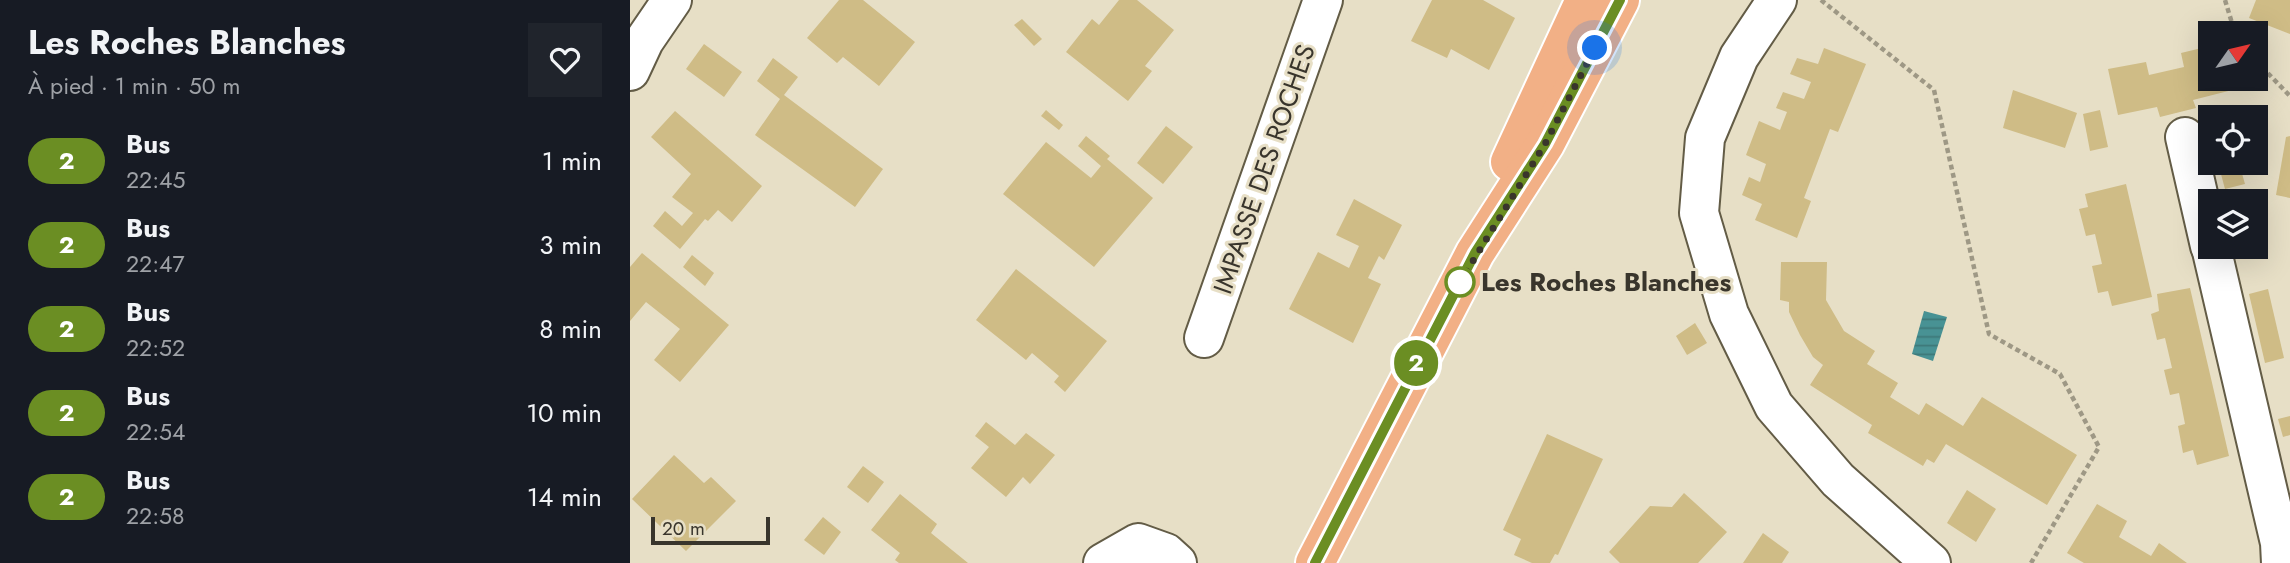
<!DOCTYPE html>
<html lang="fr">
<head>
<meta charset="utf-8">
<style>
	:root { --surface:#171b24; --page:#20242c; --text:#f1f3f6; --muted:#9ea1a6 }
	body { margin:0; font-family:Jost,sans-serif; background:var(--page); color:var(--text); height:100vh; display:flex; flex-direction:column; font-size:26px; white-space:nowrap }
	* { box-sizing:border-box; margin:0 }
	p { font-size:23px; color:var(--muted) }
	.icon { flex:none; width:38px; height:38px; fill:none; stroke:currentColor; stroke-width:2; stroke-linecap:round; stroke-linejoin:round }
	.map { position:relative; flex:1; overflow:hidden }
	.drawer { display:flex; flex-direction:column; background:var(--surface); width:630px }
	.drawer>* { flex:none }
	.badge { padding:0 14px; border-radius:23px; font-size:24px; line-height:46px }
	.needle { width:46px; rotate:56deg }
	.controls { position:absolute; left:1568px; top:21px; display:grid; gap:14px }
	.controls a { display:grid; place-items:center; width:70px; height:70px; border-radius:0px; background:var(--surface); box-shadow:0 7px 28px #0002; font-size:35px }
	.scale { position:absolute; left:21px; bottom:18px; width:119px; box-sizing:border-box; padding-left:7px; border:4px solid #39352c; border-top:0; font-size:19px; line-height:24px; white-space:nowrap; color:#39352c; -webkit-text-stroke:5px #e7dfc6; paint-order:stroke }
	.you { position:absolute; width:35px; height:35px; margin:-18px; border:5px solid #fff; border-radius:50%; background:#1a73e8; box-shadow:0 0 0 10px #1a73e833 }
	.map>.badge { position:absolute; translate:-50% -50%; box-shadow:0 0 0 4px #fff }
	.round { display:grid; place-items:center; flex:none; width:74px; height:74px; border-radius:0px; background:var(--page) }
	.summary { display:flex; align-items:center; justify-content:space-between; height:119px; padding:0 28px }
	h1 { font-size:33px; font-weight:700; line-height:52px }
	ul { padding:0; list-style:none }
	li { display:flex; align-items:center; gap:21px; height:84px; padding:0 28px }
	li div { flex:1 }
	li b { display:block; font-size:26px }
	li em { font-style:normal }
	li .badge { min-width:77px; font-weight:700; text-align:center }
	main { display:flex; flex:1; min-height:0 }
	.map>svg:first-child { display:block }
	.water { fill:url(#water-rules) }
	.building { fill:#cfbc86 }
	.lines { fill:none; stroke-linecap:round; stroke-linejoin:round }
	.minor-casing { stroke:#635c46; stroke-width:42 }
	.major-casing { stroke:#fff; stroke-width:42 }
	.path { stroke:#9e9885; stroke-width:4.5; stroke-dasharray:5 3.5; stroke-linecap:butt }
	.minor { stroke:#fff; stroke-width:38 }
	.major { stroke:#f2b086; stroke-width:38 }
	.line-casing { stroke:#fff; stroke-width:16 }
	.line { stroke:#6b8e23; stroke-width:10 }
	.walk { stroke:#39352c; stroke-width:7; stroke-dasharray:0 12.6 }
	.stop-dot { fill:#fff; stroke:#6b8e23; stroke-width:3.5 }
	.labels { text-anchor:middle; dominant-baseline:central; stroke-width:6; stroke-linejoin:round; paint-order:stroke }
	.street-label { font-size:26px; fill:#39352c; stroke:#e7dfc6 }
	.stop-label { font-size:26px; font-weight:bold; fill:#39352c; stroke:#e7dfc6; text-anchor:start }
</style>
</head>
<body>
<main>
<section class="drawer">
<div class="summary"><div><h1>Les Roches Blanches</h1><p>À pied · 1 min · 50 m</p></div><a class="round"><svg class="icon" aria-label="heart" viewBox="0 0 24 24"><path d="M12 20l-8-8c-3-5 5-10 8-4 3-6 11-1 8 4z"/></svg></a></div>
<ul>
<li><span class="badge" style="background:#6b8e23;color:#fff">2</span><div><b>Bus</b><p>22:45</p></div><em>1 min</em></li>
<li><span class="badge" style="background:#6b8e23;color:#fff">2</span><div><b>Bus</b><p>22:47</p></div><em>3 min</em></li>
<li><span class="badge" style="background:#6b8e23;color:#fff">2</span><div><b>Bus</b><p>22:52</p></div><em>8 min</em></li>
<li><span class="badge" style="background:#6b8e23;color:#fff">2</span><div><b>Bus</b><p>22:54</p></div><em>10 min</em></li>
<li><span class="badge" style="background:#6b8e23;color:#fff">2</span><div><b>Bus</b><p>22:58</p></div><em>14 min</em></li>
</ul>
</section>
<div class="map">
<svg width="1660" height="563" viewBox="0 0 1660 563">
	<defs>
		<pattern id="water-rules" width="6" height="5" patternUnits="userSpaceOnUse" patternTransform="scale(1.75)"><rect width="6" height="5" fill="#489294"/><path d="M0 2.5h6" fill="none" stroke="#3d7879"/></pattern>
	</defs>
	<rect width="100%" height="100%" fill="#e7dfc6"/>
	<!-- water -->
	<path class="water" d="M1294 311 1317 317 1303 361 1282 354Z"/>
	<!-- building -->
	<g class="building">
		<path d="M209 0H233L285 42 249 86 213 57 207 63 177 38Z"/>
		<path d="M489 0H507L544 30 515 66 522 71 498 101 436 52 462 19 469 25Z"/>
		<path d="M802 0H853L885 18 859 70 821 49 817 58 781 41Z"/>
		<path d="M1626 0H1660V34L1619 18Z"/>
		<path d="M392 19 412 39 404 46 384 25Z"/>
		<path d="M74 44 112 72 94 97 56 69Z"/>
		<path d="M1580 46V79H1612L1614 87 1563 100 1566 108 1530 117 1527 107 1488 115 1478 69 1516 62 1519 75 1554 67 1551 53Z"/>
		<path d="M1194 48 1236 64 1208 132 1200 129 1174 198 1181 201 1167 238 1125 220 1132 204 1112 195 1119 177 1130 182 1136 164 1116 155 1129 121 1150 130 1157 112 1146 108 1153 92 1174 99 1181 82 1160 74 1167 58 1188 64Z"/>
		<path d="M143 58 168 77 154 95 253 169 225 207 125 135 150 99 127 81Z"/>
		<path d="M1383 90 1447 113 1435 148 1373 128Z"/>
		<path d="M416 110 433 125 429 130 411 116Z"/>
		<path d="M1470 110 1478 147 1460 151 1453 114Z"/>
		<path d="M45 111 132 186 102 222 88 210 78 221 75 219 50 249 23 226 35 211 52 226 63 213 42 197 61 174 21 137Z"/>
		<path d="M536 126 563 147 533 184 507 163Z"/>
		<path d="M456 136 480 156 477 159 523 198 464 267 373 194 416 142 461 178 471 166 448 146Z"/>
		<path d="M1660 136V198L1646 195 1656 137Z"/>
		<path d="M1588 163H1609L1615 184 1595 189Z"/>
		<path d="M1496 184 1522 297 1482 306 1478 291 1468 293 1462 266 1472 264 1465 234 1456 236 1449 209 1458 207 1455 194Z"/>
		<path d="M724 199 772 225 754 260 749 256 738 278 751 284 723 343 659 309 688 252 719 268 729 246 706 235Z"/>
		<path d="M12 253 99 325 50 382 24 360 50 329 16 302 0 321V267Z"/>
		<path d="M62 255 84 273 75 286 53 267Z"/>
		<path d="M1151 262H1197L1196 300 1214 331 1245 351 1237 364 1268 383 1260 397 1289 415 1296 403 1333 426 1352 397 1447 455 1417 505 1316 444 1304 463 1297 459 1293 466 1238 433 1242 425 1180 385 1193 365 1183 357 1170 335 1159 312V302L1150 300Z"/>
		<path d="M386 269 477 341 435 392 424 382 429 376 402 353 396 360 346 320Z"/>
		<path d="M1560 288 1599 456 1567 465 1563 450 1553 453 1548 426 1555 424 1549 393 1540 395 1534 370 1542 368 1535 338 1527 340 1521 314 1529 311 1527 294Z"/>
		<path d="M1638 289 1654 358 1635 363 1619 294Z"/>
		<path d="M1065 323 1077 343 1057 355 1046 336Z"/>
		<path d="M1660 416V435L1653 437 1648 419Z"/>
		<path d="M356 422 385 445 396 433 425 455 400 484 393 477 376 497 341 468 359 447 345 436Z"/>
		<path d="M917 434 973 459 928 555 925 554 920 563H902L884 555 891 539 873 530Z"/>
		<path d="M44 455 74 483 81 477 106 501 56 551 2 499Z"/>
		<path d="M233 466 254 482 238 503 217 487Z"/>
		<path d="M1337 490 1366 509 1346 542 1317 523Z"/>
		<path d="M1054 493 1097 532 1068 563H990L979 552 1020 506 1042 507Z"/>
		<path d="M270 494 307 524 301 533 338 563H269L265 560 270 553 241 530Z"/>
		<path d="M1467 504 1497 521 1489 537 1521 556 1529 543 1557 563H1454L1437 553Z"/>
		<path d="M193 517 211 532 194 555 174 540Z"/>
		<path d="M1133 533 1159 552 1152 563H1113Z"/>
	</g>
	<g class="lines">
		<defs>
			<g id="minor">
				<path d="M1147 0 1109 57 1075 138 1069 213 1099 314 1144 406 1208 480 1301 563"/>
				<path d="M0 71 14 41 42 0"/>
				<path d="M1555 137 1580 246"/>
				<path d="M1581 247 1650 543 1651 563"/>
				<path d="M574 338 693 0"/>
				<path d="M473 563 508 543 536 553 547 563"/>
			</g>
			<g id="major">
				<path d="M880 162 955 0"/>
				<path d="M685 563 845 253 915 144 990 0"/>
			</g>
		</defs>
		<!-- minor casing -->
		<use href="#minor" class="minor-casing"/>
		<!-- major casing -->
		<use href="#major" class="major-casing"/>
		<!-- path -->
		<g class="path">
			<path d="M1191 0 1304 90 1359 334 1430 374 1469 447 1401 563"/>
			<path d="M1595 0 1605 33"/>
			<path d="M1626 61 1660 96"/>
		</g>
		<!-- minor -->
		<use href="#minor" class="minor"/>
		<!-- major -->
		<use href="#major" class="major"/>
	</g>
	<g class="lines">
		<defs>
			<path id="line" d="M685 563 845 253 915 144 990 0"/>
		</defs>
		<!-- line casing -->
		<use href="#line" class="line-casing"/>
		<!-- line -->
		<use href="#line" class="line"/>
		<!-- walk -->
		<path class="walk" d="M830 282 915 144 965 48"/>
	</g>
	<!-- markers -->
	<circle class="stop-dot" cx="830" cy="282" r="14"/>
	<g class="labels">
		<!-- street labels -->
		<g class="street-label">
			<text transform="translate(634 169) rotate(-71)">IMPASSE DES ROCHES</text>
		</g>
		<!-- stop labels -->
		<g class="stop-label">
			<text x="851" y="282">Les Roches Blanches</text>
		</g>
	</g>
</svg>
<div class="controls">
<a><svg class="needle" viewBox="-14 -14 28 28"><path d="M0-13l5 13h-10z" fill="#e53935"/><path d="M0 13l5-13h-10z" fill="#9ea1a6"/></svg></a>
<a><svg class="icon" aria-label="locate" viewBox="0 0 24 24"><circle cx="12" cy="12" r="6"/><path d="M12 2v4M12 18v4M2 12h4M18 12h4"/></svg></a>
<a><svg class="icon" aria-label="layers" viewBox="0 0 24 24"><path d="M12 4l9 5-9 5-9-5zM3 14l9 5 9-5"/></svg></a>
</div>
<div class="scale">20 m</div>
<div class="you" style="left:965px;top:48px"></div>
<b class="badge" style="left:786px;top:363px;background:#6b8e23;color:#fff">2</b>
</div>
</main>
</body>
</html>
